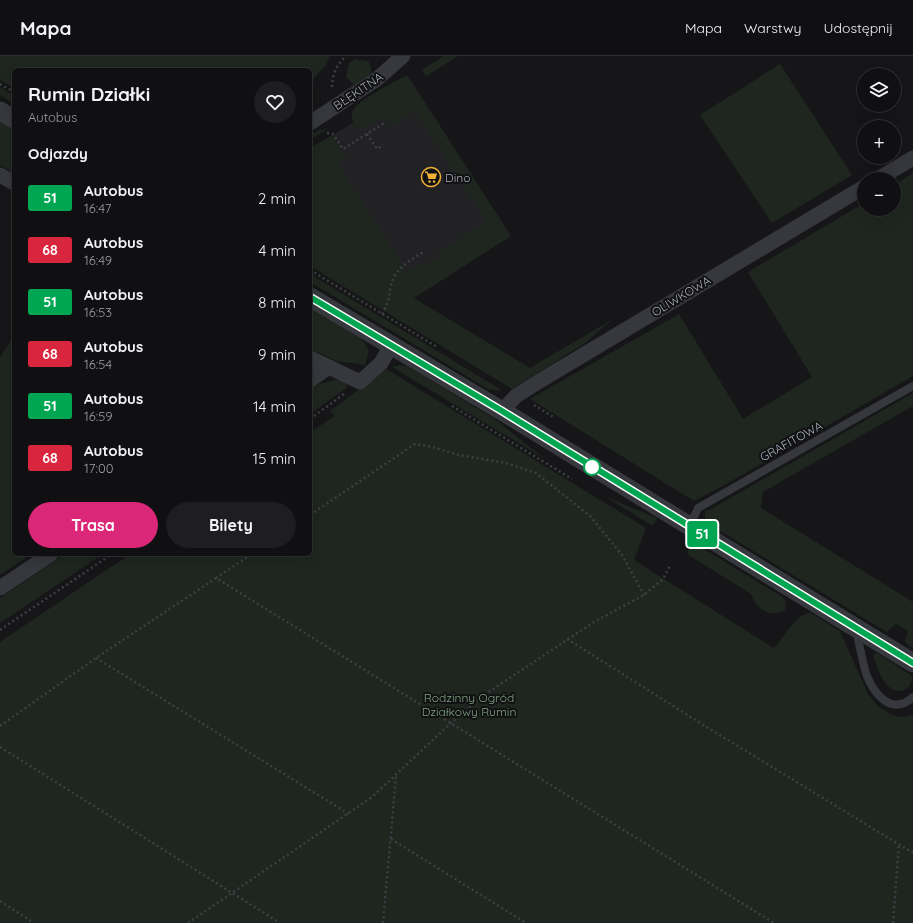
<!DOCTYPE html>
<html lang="pl">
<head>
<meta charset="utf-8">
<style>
	:root { --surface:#101012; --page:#1e1e20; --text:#f1f3f6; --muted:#9c9d9f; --line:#303032; --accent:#db2777 }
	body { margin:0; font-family:Quicksand,sans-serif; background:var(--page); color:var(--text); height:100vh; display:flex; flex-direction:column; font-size:15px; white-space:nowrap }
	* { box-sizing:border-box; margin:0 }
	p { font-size:13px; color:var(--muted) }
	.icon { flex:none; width:22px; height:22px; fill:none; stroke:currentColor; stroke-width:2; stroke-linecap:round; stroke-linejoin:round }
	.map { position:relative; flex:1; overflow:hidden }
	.sheet { position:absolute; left:12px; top:12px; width:300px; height:488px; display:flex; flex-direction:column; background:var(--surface); border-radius:6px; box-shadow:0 4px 16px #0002,0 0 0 1px var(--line) }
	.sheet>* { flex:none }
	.badge { padding:0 8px; border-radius:3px; font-size:14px; line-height:26px }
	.tools { position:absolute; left:857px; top:12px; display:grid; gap:8px }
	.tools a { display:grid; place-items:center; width:44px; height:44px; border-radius:50%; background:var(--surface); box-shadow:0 4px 16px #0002,0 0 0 1px var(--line); font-size:20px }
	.map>.badge { position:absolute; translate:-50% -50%; box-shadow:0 0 0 2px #fff }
	h2 { padding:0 16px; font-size:15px; line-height:36px }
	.round { display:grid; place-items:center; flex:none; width:42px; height:42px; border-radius:21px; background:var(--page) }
	.head { display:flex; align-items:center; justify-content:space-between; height:68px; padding:0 16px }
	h1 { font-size:19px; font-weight:700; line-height:30px }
	.button { display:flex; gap:8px; margin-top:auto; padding:8px 16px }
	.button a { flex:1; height:46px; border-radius:24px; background:var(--accent); color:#fff; font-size:16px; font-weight:700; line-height:46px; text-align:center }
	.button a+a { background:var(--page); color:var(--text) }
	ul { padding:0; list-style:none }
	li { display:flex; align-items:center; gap:12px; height:52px; padding:0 16px }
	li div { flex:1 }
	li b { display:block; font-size:15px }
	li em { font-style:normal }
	li .badge { min-width:44px; font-weight:700; text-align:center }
	header { display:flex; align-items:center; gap:24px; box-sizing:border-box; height:56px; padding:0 20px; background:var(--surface); border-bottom:1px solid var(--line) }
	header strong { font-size:19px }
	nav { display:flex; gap:22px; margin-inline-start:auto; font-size:14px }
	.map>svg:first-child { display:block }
	.built { fill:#222225 }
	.green { fill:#1e261f }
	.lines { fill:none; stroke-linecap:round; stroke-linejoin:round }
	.path { stroke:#3d3f44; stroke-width:2.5; stroke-dasharray:2 3; stroke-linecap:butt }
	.service { stroke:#37383d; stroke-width:8 }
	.minor { stroke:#37383d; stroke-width:15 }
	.tertiary { stroke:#37383d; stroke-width:19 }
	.line-casing { stroke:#fff; stroke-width:9 }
	.line { stroke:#00a651; stroke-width:6 }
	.stop-dot { fill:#fff; stroke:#00a651; stroke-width:2 }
	.labels { text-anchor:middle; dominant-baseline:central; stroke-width:4; stroke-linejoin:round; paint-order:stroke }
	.street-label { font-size:12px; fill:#a8adb8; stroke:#111113 }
	.poi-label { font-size:12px; fill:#a8adb8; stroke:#111113; text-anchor:start }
	.park-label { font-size:12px; fill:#7fa381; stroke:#111113 }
</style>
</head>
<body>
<header>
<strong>Mapa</strong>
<nav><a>Mapa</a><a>Warstwy</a><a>Udostępnij</a></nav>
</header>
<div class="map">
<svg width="913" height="867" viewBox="0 0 913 867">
	<rect width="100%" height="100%" fill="#161618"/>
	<!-- built -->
	<path class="built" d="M413 28 511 180 413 242 310 210V94Z"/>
	<!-- green -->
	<g class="green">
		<path d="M0 0H330L325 10 310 27V14H14V32L0 24Z"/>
		<path d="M444 0H458L426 20 422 14Z"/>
		<path d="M355 3 369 5 372 17 354 29 346 21 349 7Z"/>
		<path d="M780 8 852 119 772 167 700 59Z"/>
		<path d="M407 19 511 180 414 242 530 312 613 263 585 287 512 333 310 210V92L331 80 334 82 347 103 338 108 407 216 420 208 422 211 439 201 437 197 486 165 415 55 391 70 385 61 362 73 354 69C353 65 351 61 352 57 355 45 396 25 407 19Z"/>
		<path d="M0 31 14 40V48L0 39Z"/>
		<path d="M0 64 14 72V117L0 109Z"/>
		<path d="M328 73 310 84V79L319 74Z"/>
		<path d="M913 117V320L723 430 694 445 530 343 679 258 743 363 812 321 748 216 864 147V153H894V129Z"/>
		<path d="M310 218 500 333 502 335 488 333 310 226Z"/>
		<path d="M310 250C324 259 364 278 368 294 369 298 366 305 365 309L336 305 310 293Z"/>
		<path d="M14 279V498H31L0 519V302Z"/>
		<path d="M399 309 409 311 496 364 545 403 392 311Z"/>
		<path d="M386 313 646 472 634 504 774 592C783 583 797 556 811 557L840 575 868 638 878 650 890 658 900 661 910 660 913 658V867H0V586L130 498H310V376L335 360 330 355Z"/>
		<path d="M340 323 347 326V330L345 333 310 358V333L318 328Z"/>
		<path d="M913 337V350L763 436 761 452 913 546V592L907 588 905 585 908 575 896 568 887 576 880 572 709 468 705 462V455L711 453Z"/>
		<path d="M606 441 657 462 654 468 651 469Z"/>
		<path d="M696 488 784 542 786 548 785 554C770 563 756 553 751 538L690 500 687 496 693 489Z"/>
		<path d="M65 498H103L0 567V542Z"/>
		<path d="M877 597 912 620C912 625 911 630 906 633 887 644 877 611 873 599Z"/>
	</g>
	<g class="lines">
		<!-- path -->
		<g class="path">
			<path d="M0 28 14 36"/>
			<path d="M332 31C332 19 337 8 346 0"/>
			<path d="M327 77 333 78 343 93 386 66"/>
			<path d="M367 78 377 93 383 89"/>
			<path d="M310 214 437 291"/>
			<path d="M382 258C388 249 389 239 391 229 395 212 410 205 423 196"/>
			<path d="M534 349 555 362"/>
			<path d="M452 350 572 423"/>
			<path d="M310 363 344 338"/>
			<path d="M310 459 415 388 432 391 459 399 506 407 536 417 590 460 622 499 644 539"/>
			<path d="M216 522 252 498"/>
			<path d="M0 574 112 498"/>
			<path d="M567 583 705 670 913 797"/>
			<path d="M96 602 349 758"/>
			<path d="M0 670 96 602 216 522 774 867"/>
			<path d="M0 691 280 867"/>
			<path d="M391 783 526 867"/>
			<path d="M0 845 34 867"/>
			<path d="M188 867 372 741 451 667 487 637 594 566 644 539 663 523 670 510"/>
			<path d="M383 867 396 720"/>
			<path d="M893 867 899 788"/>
		</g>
		<!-- service -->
		<g class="service">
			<path d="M690 470 698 452 913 330"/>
			<path d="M856 575C860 589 862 606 867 620 875 640 893 660 913 641"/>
		</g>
		<!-- minor -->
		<g class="minor">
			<path d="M310 67 377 23 403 0"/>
			<path d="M0 119 14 127"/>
			<path d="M878 123 913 102"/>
			<path d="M310 302 329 311"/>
			<path d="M310 324 329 311 360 326 381 307 391 290"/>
			<path d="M502 355 516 340 538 326 864 131"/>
			<path d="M0 532 51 498"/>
		</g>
		<!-- tertiary -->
		<g class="tertiary">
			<path d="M0 55 14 63"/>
			<path d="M310 241 502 355 913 607"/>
		</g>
	</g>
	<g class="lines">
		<defs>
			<path id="line" d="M310 241 502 355 913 607"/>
		</defs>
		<!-- line casing -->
		<use href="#line" class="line-casing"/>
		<!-- line -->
		<use href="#line" class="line"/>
	</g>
	<!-- icons -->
	<defs>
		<symbol id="supermarket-ring" viewBox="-11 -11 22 22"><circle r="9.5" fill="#111113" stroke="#f2b134" stroke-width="1.5"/><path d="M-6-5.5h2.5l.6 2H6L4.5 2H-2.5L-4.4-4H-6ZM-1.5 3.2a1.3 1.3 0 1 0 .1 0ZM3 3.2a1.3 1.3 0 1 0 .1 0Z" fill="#f2b134"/></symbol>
	</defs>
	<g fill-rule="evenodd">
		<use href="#supermarket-ring" x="420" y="110" width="22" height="22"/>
	</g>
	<!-- markers -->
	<circle class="stop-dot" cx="592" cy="411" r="8"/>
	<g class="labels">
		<!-- street labels -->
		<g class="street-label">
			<text transform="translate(358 35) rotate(-34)">BŁĘKITNA</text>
			<text transform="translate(681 240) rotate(-31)">OLIWKOWA</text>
			<text transform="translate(791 385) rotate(-29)">GRAFITOWA</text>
		</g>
		<!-- poi labels -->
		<g class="poi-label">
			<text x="445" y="121">Dino</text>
		</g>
		<!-- park labels -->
		<g class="park-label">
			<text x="469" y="641">Rodzinny Ogród<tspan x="469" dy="14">Działkowy Rumin</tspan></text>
		</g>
	</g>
</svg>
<div class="tools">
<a><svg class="icon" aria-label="layers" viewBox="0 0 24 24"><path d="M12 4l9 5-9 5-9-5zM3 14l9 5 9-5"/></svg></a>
<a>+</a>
<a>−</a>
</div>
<b class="badge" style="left:702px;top:478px;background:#00a651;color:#fff">51</b>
<section class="sheet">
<div class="head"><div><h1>Rumin Działki</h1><p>Autobus</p></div><a class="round"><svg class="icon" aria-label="heart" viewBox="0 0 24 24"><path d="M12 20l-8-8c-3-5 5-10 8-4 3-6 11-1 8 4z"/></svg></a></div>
<h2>Odjazdy</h2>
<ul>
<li><span class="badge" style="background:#00a651;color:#fff">51</span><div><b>Autobus</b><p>16:47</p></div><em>2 min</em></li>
<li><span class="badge" style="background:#d7263d;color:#fff">68</span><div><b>Autobus</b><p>16:49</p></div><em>4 min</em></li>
<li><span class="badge" style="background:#00a651;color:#fff">51</span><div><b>Autobus</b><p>16:53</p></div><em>8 min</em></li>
<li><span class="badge" style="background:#d7263d;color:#fff">68</span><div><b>Autobus</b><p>16:54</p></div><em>9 min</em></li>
<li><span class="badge" style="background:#00a651;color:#fff">51</span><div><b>Autobus</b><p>16:59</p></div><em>14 min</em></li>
<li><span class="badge" style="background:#d7263d;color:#fff">68</span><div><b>Autobus</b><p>17:00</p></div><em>15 min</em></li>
</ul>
<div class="button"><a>Trasa</a><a>Bilety</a></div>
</section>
</div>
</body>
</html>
